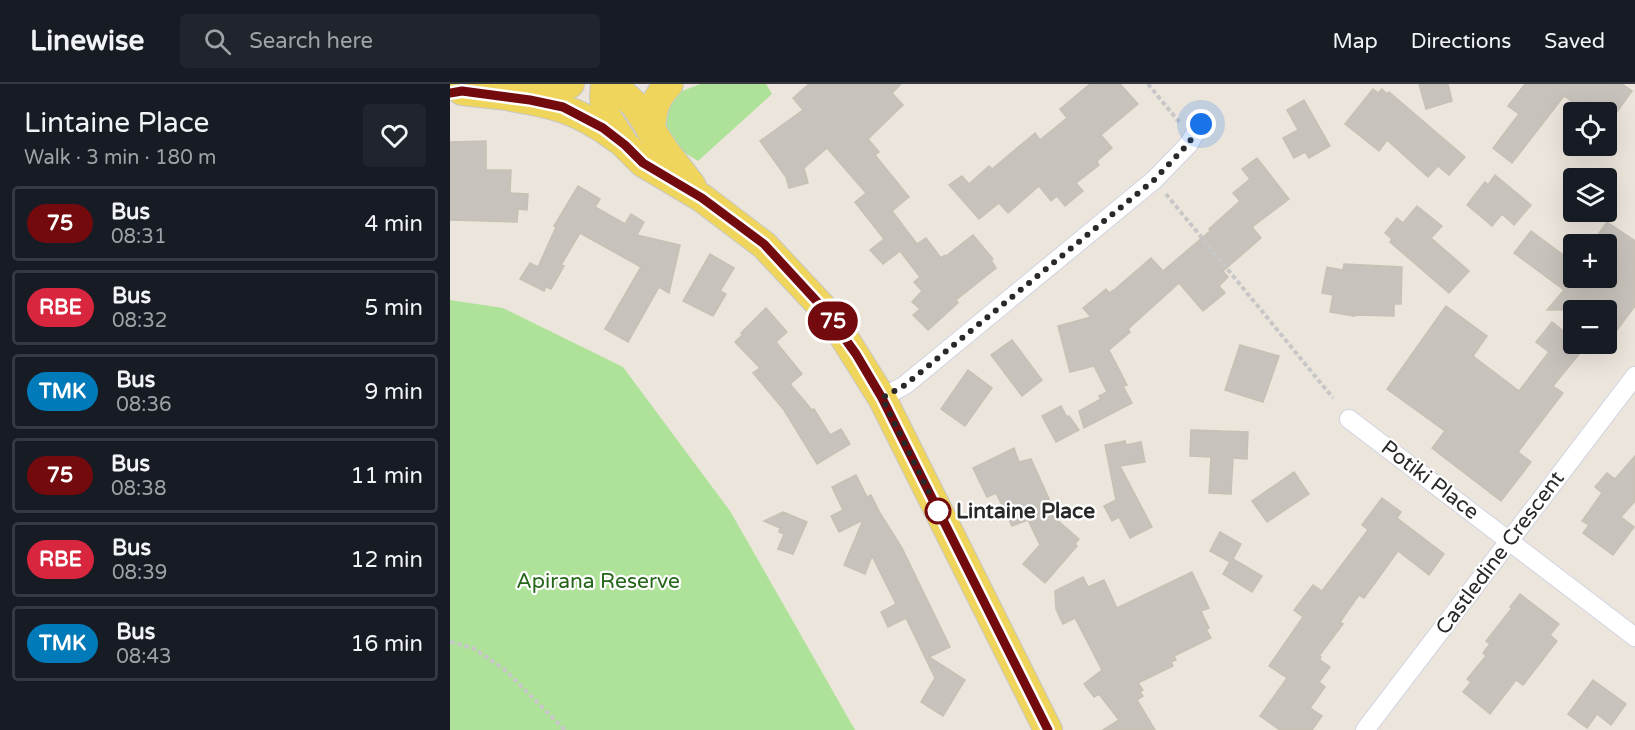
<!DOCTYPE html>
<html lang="en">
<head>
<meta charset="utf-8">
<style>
	:root { --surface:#171b24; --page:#20242c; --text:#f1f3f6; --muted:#9ea1a6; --line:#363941 }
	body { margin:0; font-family:"Varela Round",sans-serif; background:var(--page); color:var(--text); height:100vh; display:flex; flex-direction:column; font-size:22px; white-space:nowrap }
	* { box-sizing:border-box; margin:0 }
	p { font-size:20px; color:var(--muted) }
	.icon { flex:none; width:33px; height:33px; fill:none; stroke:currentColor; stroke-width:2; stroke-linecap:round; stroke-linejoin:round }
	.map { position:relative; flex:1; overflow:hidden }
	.sheet { display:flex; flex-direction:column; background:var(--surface); width:450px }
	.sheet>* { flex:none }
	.badge { padding:0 12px; border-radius:20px; font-size:21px; line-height:39px }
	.fabs { position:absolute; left:1113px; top:18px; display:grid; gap:12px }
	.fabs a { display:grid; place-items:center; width:54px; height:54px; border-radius:6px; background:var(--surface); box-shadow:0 6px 24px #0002; font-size:30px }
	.you { position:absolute; width:30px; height:30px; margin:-15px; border:4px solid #fff; border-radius:50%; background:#1a73e8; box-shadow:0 0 0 9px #1a73e833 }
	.map>.badge { position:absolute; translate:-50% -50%; box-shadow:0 0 0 3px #fff }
	.round { display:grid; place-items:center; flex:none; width:63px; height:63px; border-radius:6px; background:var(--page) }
	.summary { display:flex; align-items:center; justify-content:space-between; height:102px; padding:0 24px }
	h1 { font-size:28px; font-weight:600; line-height:45px }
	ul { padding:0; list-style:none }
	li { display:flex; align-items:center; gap:18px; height:75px; margin:0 12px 9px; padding:0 12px; border:3px solid var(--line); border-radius:6px }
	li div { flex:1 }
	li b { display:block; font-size:22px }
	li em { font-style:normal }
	li .badge { min-width:66px; font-weight:700; text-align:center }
	header { display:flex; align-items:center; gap:36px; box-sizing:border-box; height:84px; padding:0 30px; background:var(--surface); border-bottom:2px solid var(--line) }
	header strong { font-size:28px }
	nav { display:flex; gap:33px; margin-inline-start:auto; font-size:21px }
	.search { width:420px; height:54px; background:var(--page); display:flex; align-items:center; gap:15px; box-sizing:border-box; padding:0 21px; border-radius:6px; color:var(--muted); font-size:22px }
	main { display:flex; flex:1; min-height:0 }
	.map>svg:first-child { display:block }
	.green { fill:#ade298 }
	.building { fill:#c7c2bb; stroke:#c7c1b5; stroke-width:1.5 }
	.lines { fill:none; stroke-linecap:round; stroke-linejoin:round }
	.minor-casing { stroke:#d1d3e2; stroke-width:20 }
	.primary-casing { stroke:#c7c7c7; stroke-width:30 }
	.path { stroke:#c7c7c7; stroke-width:4; stroke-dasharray:4.5 3; stroke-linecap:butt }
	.minor { stroke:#fff; stroke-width:18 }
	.primary { stroke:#efd55c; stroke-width:28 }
	.line-casing { stroke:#fff; stroke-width:14 }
	.line { stroke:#720a0e; stroke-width:9 }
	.walk { stroke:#292929; stroke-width:6; stroke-dasharray:0 10.8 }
	.stop-dot { fill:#fff; stroke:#720a0e; stroke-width:3 }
	.labels { text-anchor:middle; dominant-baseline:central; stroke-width:4.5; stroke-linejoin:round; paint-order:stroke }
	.street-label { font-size:21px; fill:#292929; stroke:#fff }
	.stop-label { font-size:21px; font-weight:bold; fill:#292929; stroke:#fff; text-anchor:start }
	.park-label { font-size:21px; fill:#26661a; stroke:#fff }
</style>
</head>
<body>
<header>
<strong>Linewise</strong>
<div class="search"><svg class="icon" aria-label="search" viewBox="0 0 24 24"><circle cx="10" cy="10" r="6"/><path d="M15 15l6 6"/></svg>Search here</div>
<nav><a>Map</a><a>Directions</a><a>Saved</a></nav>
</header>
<main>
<section class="sheet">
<div class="summary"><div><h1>Lintaine Place</h1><p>Walk · 3 min · 180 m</p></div><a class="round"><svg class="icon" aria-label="heart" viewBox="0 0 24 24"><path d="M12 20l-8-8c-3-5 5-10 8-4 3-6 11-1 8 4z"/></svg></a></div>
<ul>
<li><span class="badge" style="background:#720a0e;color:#fff">75</span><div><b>Bus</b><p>08:31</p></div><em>4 min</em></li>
<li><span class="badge" style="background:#d7263d;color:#fff">RBE</span><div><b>Bus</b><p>08:32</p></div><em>5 min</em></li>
<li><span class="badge" style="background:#007ab8;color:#fff">TMK</span><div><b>Bus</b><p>08:36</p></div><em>9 min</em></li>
<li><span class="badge" style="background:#720a0e;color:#fff">75</span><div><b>Bus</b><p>08:38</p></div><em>11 min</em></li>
<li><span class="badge" style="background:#d7263d;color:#fff">RBE</span><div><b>Bus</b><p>08:39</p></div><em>12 min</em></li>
<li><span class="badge" style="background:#007ab8;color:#fff">TMK</span><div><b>Bus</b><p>08:43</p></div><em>16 min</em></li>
</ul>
</section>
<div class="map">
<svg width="1185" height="646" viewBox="0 0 1185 646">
	<rect width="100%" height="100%" fill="#ece5db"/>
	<!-- green -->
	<g class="green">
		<path d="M250 0H316L322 10 248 77C214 56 209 47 225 10Z"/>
		<path d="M0 216 53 224 173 283 280 427 405 646H0Z"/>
	</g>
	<!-- building -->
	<g class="building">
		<path d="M359 0H451L442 9 453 21 418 55 429 68 425 71 459 113 442 127 467 160 476 154 491 174 495 171 496 172 523 151 543 175 541 176 546 184 506 216 508 219 478 246 463 231 470 225 462 218 472 207 464 198 470 193 450 167 433 180 420 166 434 155 405 118 416 109 377 64 354 84 358 99 339 104 336 93 310 57 353 26 343 14Z"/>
		<path d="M640 0H670L688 20 651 51 662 64 647 77 649 81 626 99 633 107 615 122 607 112 601 117 589 102 558 129 549 119 529 135 499 101 512 92 519 100 539 82 542 85 585 49 590 56 617 34 610 25Z"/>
		<path d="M969 0H998L1002 17 976 25Z"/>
		<path d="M1075 0H1172L1182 7 1167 28H1136L1114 12 1062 79 1043 64 1069 30 1058 22Z"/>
		<path d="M923 5 928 9 932 5 937 10 939 8 1015 73 999 91 988 82 978 93 937 56 929 67 895 40Z"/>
		<path d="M854 16 880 62 859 74 855 68 844 74 833 54 848 46 837 26Z"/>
		<path d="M36 57V86H61L60 109 78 110 77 126 68 125 67 138 0 136V58Z"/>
		<path d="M807 74 839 115 802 143 811 154 773 187 778 193 769 202 775 209 753 227 729 199 678 245 680 248 659 266 677 301 673 302 682 319 634 344 629 327 651 315 649 312 657 308 644 282 620 288 608 242 641 233 633 224 656 205 659 209 664 206 701 174 713 187 760 147 759 145 790 117 783 109 800 95 792 85Z"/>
		<path d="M1045 91 1081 121 1064 141 1052 130 1042 142 1017 121 1035 98 1038 101Z"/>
		<path d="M128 102 150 115 145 123 175 140 181 130 194 138 187 151 230 161 219 209 209 203 178 258 155 245 191 183 130 149 111 181 114 182 101 205 96 203 94 207 70 195 80 179 88 183 106 143 104 142Z"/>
		<path d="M967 122 992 142 981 154 1019 187 999 209 940 158 942 155 935 149 947 134 953 139Z"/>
		<path d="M1157 138 1185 157V222L1167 246 1156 239V226H1097L1114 206 1064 169 1081 147 1124 179V194H1156V160H1141Z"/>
		<path d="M260 170 284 184 270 207 276 210 263 232 233 217Z"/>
		<path d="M894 180 952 183 951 220H944V232L904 231V232L880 228 883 211 872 209 877 183 893 186Z"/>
		<path d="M996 222 1037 252 1023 272 1069 307 1099 268 1086 258 1102 238 1124 255V260H1129L1134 264 1103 302 1113 309 1068 368 1081 378 1051 417 982 364 995 347 937 305Z"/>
		<path d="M316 224 337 248 326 258 352 290 340 300 362 326 364 325 380 351 391 345 400 360 367 380 334 326 303 289 310 284 285 258 293 250 291 249Z"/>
		<path d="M562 256 592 296 572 312 541 271Z"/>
		<path d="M790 261 829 272 813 318 775 306Z"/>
		<path d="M518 286 542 304 515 342 491 325Z"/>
		<path d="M611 322 617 333 619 332 629 346 606 358 592 332Z"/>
		<path d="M741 346 798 348 797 375 783 374 781 410 759 409 761 373 740 372Z"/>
		<path d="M675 357 676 361 691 358 695 378 670 382 702 443 680 454 669 433 662 437 654 422 666 416 655 361Z"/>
		<path d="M564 364 569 378 581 375 601 419 592 423 629 455 625 460 627 462 595 499 573 480 590 461 578 436 562 442 546 409 537 413 523 384Z"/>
		<path d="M1185 372V417L1171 433 1184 443 1163 471 1133 449 1139 441 1132 437 1152 409 1145 403 1157 389 1165 395Z"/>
		<path d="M844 388 859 410 817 438 802 417Z"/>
		<path d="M406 391 417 413 421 411 430 429 452 464 500 563 479 573 515 596 493 632 471 618 485 594 456 534 438 543 431 528 446 520 422 472 415 490 394 481 413 436 389 448 381 432 393 426 382 403Z"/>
		<path d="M932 414 951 428 947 434 994 470 979 491 948 467 914 514 909 511 890 538 893 540 869 572 871 573 870 576 880 583 869 598 875 603 860 624 872 632 862 646H830L810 632 837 594 819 582 853 533 844 526 863 501 872 507 918 446 912 441Z"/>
		<path d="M333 428 357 438 343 470 328 465 334 450 329 448 330 444 314 437Z"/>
		<path d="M770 448 791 460 783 475 812 492 802 508 773 490 780 478 760 467Z"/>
		<path d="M742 488 759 524 751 527 759 544 756 545 761 554 724 572 726 576 721 578 723 582 688 599 693 606 690 608 693 612 687 616 705 646H653L669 636 649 610 644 613 634 600 652 586 625 534 613 540 606 525 605 507 633 493 638 503 654 496 667 524Z"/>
		<path d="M1070 510 1109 540 1100 551 1107 557 1073 601 1066 596 1040 630 1013 608 1021 598 1017 595 1036 572 1033 569 1040 560 1036 557 1062 524 1060 523Z"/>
		<path d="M1143 596 1176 620 1161 641 1147 630 1137 644 1118 630Z"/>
	</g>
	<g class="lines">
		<defs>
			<g id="minor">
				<path d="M432 314 455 301 477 283 704 96 738 61 751 40"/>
				<path d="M899 335 1185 553"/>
				<path d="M915 646 1185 292"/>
			</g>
			<g id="primary">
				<path d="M155 0 154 12 155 30 175 61 193 79 252 114 314 161 372 223 390 247 432 314 598 646"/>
				<path d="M162 0 185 21 215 67 242 102"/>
				<path d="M12 7 49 11 120 0"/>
				<path d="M49 11C100 19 127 24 169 56"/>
				<path d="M201 47C202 27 205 14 219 0"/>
			</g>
		</defs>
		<!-- minor casing -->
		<use href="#minor" class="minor-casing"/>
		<!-- primary casing -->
		<use href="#primary" class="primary-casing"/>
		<!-- path -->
		<g class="path">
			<path d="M698 0 729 38"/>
			<path d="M716 110 883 314"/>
			<path d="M0 558 23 564 54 585 115 646"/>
		</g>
		<!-- minor -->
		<use href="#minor" class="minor"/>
		<!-- primary -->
		<use href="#primary" class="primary"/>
	</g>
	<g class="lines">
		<defs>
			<path id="line" d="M0 9 12 7 80 16 113 23 153 44 175 61 193 79 252 114 314 160 372 223 406 270 432 314 598 646"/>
		</defs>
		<!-- line casing -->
		<use href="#line" class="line-casing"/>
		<!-- line -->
		<use href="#line" class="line"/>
		<!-- walk -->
		<path class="walk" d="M488 427 432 314 455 301 477 283 704 96 738 60 751 40"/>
	</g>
	<!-- markers -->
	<circle class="stop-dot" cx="488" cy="427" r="12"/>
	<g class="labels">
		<!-- street labels -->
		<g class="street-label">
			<text transform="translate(980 396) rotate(37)">Potiki Place</text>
			<text transform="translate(1050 469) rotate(-53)">Castledine Crescent</text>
		</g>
		<!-- stop labels -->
		<g class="stop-label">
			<text x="506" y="427">Lintaine Place</text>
		</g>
		<!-- park labels -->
		<g class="park-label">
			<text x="148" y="497">Apirana Reserve</text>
		</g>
	</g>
</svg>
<div class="fabs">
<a><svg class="icon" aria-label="locate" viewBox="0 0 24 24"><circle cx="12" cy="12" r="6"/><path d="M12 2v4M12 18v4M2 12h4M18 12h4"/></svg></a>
<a><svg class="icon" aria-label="layers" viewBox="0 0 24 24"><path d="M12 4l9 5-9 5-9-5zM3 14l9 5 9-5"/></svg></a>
<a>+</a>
<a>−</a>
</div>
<div class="you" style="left:751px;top:40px"></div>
<b class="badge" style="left:383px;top:237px;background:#720a0e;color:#fff">75</b>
</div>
</main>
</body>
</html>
